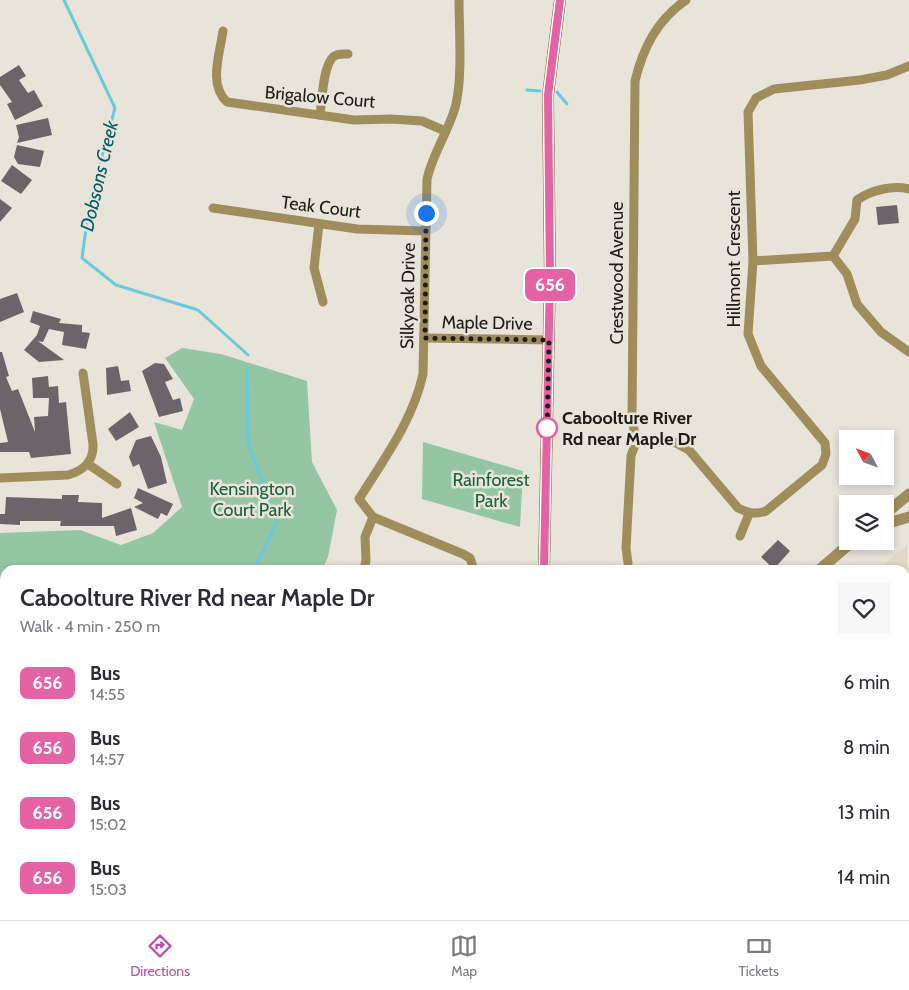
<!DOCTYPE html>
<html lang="en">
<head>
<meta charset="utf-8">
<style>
	:root { --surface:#fff; --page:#f7f7f7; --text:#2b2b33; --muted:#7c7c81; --line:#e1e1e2; --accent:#bb4dac }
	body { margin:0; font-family:Cabin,sans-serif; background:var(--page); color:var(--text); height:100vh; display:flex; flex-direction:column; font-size:19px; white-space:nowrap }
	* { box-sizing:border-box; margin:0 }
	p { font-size:16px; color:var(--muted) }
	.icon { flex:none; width:28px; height:28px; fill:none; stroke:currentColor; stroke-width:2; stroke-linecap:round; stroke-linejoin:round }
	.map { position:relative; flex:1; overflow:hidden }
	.details { position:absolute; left:0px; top:565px; width:910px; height:355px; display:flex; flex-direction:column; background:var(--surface); border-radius:15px 15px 0 0; box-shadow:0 2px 8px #0003 }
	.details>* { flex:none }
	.badge { padding:0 10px; border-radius:8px; font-size:18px; line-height:32px }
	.needle { width:32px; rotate:311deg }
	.buttons { position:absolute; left:839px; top:430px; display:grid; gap:10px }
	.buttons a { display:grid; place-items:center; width:55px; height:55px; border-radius:0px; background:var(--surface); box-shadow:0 2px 8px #0003; font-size:25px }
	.you { position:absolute; width:25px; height:25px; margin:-12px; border:4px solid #fff; border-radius:50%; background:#1a73e8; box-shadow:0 0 0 8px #1a73e833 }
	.map>.badge { position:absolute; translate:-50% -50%; box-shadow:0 0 0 2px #fff }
	.round { display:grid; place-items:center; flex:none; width:52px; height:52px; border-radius:0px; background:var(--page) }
	.headline { display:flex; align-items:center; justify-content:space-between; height:85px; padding:0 20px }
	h1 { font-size:24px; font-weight:600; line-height:38px }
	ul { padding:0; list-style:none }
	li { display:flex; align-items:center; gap:15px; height:65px; padding:0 20px }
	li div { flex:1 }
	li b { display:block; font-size:19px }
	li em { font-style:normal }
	li .badge { min-width:55px; font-weight:700; text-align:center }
	.menu { display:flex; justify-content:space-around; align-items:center; height:70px; border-top:1px solid var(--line); background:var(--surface); font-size:14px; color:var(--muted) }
	.menu a { display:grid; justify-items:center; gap:2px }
	.menu .selected { color:var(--accent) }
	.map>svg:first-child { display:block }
	.built { fill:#e1d8c7 }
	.green { fill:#95c6a3 }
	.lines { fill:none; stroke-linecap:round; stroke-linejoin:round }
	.stream { stroke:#67cbdc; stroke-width:3 }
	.building { fill:#6d6469 }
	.minor { stroke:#9f8d5c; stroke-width:9 }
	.tertiary { stroke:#9f8d5c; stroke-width:11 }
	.secondary { stroke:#786324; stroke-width:12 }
	.line-casing { stroke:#fff; stroke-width:11 }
	.line { stroke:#e463a4; stroke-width:8 }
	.walk { stroke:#1f1d1a; stroke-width:5; stroke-dasharray:0 9 }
	.stop-dot { fill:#fff; stroke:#e463a4; stroke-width:2.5 }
	.labels { text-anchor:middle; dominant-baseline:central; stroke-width:5; stroke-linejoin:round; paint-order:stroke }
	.street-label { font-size:18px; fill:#1f1d1a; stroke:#e9e4da }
	.stop-label { font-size:18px; font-weight:bold; fill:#1f1d1a; stroke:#e9e4da; text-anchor:start }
	.park-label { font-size:18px; fill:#196338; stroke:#e9e4da }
	.water-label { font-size:19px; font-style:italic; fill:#005d68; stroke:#e9e4da }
</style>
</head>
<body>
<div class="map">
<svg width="909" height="920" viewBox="0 0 909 920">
	<rect width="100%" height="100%" fill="#e9e4da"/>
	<!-- built -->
	<path class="built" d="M907 545 909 920H875L871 915H905V570H878Z"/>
	<!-- green -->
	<g class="green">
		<path d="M182 348 221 354 307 381 312 462 337 510 328 557 322 570H5V915H461L457 920H0V533L80 530 121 545 153 533 182 507 154 422 182 430 194 399 165 358Z"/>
		<path d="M423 442 523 471 520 527 422 499Z"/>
	</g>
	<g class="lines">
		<!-- stream -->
		<g class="stream">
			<path d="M64 0 115 108 90 200 82 258 116 285 198 310 248 355"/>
			<path d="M527 90 540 91"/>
			<path d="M557 92 567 104"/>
			<path d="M247 369 248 443 277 522 254 570"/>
			<path d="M0 623 5 622"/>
			<path d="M353 920 355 915"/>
		</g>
	</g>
	<!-- building -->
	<g class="building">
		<path d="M19 65 26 76 19 80 28 93 34 90 43 106 15 120 7 104 12 102 0 85V77Z"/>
		<path d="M48 118 52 135 17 143 19 137 16 125Z"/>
		<path d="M17 145 44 151 40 167 18 164 14 157Z"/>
		<path d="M12 165 32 180 21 194 1 181Z"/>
		<path d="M0 199 12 208 0 222Z"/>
		<path d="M897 205 899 223 878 225 876 207Z"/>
		<path d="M17 293 24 312 0 322V299Z"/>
		<path d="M33 311 61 319 59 323 82 325V332L90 333 86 349 62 345 64 332 49 329 43 342 38 341 64 360 39 362 24 350 37 335 40 326 30 322Z"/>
		<path d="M0 352H2L9 376 6 377 12 391 18 389 35 432 34 417 48 416 49 398H33L32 378 48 376 49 387 58 386 59 403 66 402 71 454 31 458 29 452H0V443L8 442 0 409Z"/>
		<path d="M155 363 164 364 173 379 165 382 173 400 180 398 183 411 159 417 142 371Z"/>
		<path d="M118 366 121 381 129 380 131 391 107 395 106 368Z"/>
		<path d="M130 412 139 427 116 441 108 429Z"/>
		<path d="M151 436 161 457 167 483 148 489 139 464 133 467 129 457 136 440Z"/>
		<path d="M138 488 173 504 167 516 161 513 158 519 134 507 143 503 134 498Z"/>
		<path d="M62 495H79L78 502 102 503V518L131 508 137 530 116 536 114 526H60L61 521H20V525L0 524V514H5L6 497 62 499Z"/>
		<path d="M778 540 790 551 774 569 761 557Z"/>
	</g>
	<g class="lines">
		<!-- minor -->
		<g class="minor">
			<path d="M223 31C220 53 208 85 227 102L354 120 391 119 422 121 445 131"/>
			<path d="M320 115C322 101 323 66 333 57 337 53 343 54 348 54"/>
			<path d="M213 208 357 229 425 231"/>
			<path d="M319 224 314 268 323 302"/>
			<path d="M833 256 855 219 857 200C871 190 893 185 909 189"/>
			<path d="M753 261 833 256 847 274 857 304 881 332 909 352"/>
			<path d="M425 338 549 340"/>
			<path d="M636 442H674L689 450 738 508C749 513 755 515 766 511L822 465 826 454 825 443 761 366 748 334 753 261 748 112 756 98 774 89 860 80 887 75 909 66"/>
			<path d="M88 464 117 484"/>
			<path d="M0 478 68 475C83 471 94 461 93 444L83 373"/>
			<path d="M373 517 359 499C384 459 413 420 423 374L427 179C433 153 448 132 455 108 463 79 459 31 459 0"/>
			<path d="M740 536 749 514"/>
			<path d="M628 563 626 548 631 456 636 442 632 417 635 81C643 48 657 20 686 0"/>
			<path d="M364 570 366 560 365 537 373 517 463 554 470 558 474 570"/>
		</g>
		<!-- tertiary -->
		<g class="tertiary">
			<path d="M885 514 909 494"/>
			<path d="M885 524 909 517"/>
			<path d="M819 570 853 541"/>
		</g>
		<!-- secondary -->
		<g class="secondary">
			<path d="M544 570 550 277 548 95 560 0"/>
			<path d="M466 920 469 915"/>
		</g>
	</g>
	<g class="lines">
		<defs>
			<path id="line" d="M544 570 550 277 548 95 560 0"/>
		</defs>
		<!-- line casing -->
		<use href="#line" class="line-casing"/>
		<!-- line -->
		<use href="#line" class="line"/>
		<!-- walk -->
		<path class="walk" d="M426 213 425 338 549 340 547 436V428"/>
	</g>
	<!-- markers -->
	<circle class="stop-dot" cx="547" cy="428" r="10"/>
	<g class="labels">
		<!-- street labels -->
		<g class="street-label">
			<text transform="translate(320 97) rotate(5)">Brigalow Court</text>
			<text transform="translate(321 207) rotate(7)">Teak Court</text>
			<text transform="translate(734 259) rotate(-90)">Hillmont Crescent</text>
			<text transform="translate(617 273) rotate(-90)">Crestwood Avenue</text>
			<text transform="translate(408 296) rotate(-89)">Silkyoak Drive</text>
			<text transform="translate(487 323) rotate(1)">Maple Drive</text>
		</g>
		<!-- stop labels -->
		<g class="stop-label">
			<text x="562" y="418">Caboolture River<tspan x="562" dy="21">Rd near Maple Dr</tspan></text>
		</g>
		<!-- park labels -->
		<g class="park-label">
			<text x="491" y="480">Rainforest<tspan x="491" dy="21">Park</tspan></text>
			<text x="252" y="489">Kensington<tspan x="252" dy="21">Court Park</tspan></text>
		</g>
		<!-- water labels -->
		<g class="water-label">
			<text transform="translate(99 176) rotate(-77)">Dobsons Creek</text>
		</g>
	</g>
</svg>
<div class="buttons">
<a><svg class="needle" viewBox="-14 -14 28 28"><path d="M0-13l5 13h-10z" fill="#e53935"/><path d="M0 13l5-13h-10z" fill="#7c7c81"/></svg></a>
<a><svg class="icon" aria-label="layers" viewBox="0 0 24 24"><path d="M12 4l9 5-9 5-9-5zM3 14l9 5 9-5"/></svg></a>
</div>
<div class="you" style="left:426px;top:213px"></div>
<b class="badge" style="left:550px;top:285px;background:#e463a4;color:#fff">656</b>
<section class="details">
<div class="headline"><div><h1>Caboolture River Rd near Maple Dr</h1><p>Walk · 4 min · 250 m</p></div><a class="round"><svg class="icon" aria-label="heart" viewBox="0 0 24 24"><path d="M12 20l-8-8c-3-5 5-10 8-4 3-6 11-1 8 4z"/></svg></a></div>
<ul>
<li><span class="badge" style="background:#e463a4;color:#fff">656</span><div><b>Bus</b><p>14:55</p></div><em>6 min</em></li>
<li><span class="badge" style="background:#e463a4;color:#fff">656</span><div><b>Bus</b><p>14:57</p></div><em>8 min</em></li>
<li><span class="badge" style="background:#e463a4;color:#fff">656</span><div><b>Bus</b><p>15:02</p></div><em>13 min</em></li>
<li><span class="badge" style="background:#e463a4;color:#fff">656</span><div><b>Bus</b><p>15:03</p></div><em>14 min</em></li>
</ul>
</section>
</div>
<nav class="menu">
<a class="selected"><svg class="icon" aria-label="directions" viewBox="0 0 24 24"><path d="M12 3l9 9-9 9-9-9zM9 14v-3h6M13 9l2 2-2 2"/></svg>Directions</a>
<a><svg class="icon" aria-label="map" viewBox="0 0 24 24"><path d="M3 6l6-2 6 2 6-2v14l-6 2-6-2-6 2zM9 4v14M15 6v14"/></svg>Map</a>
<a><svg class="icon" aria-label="tickets" viewBox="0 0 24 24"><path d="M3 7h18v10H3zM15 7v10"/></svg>Tickets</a>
</nav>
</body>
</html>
